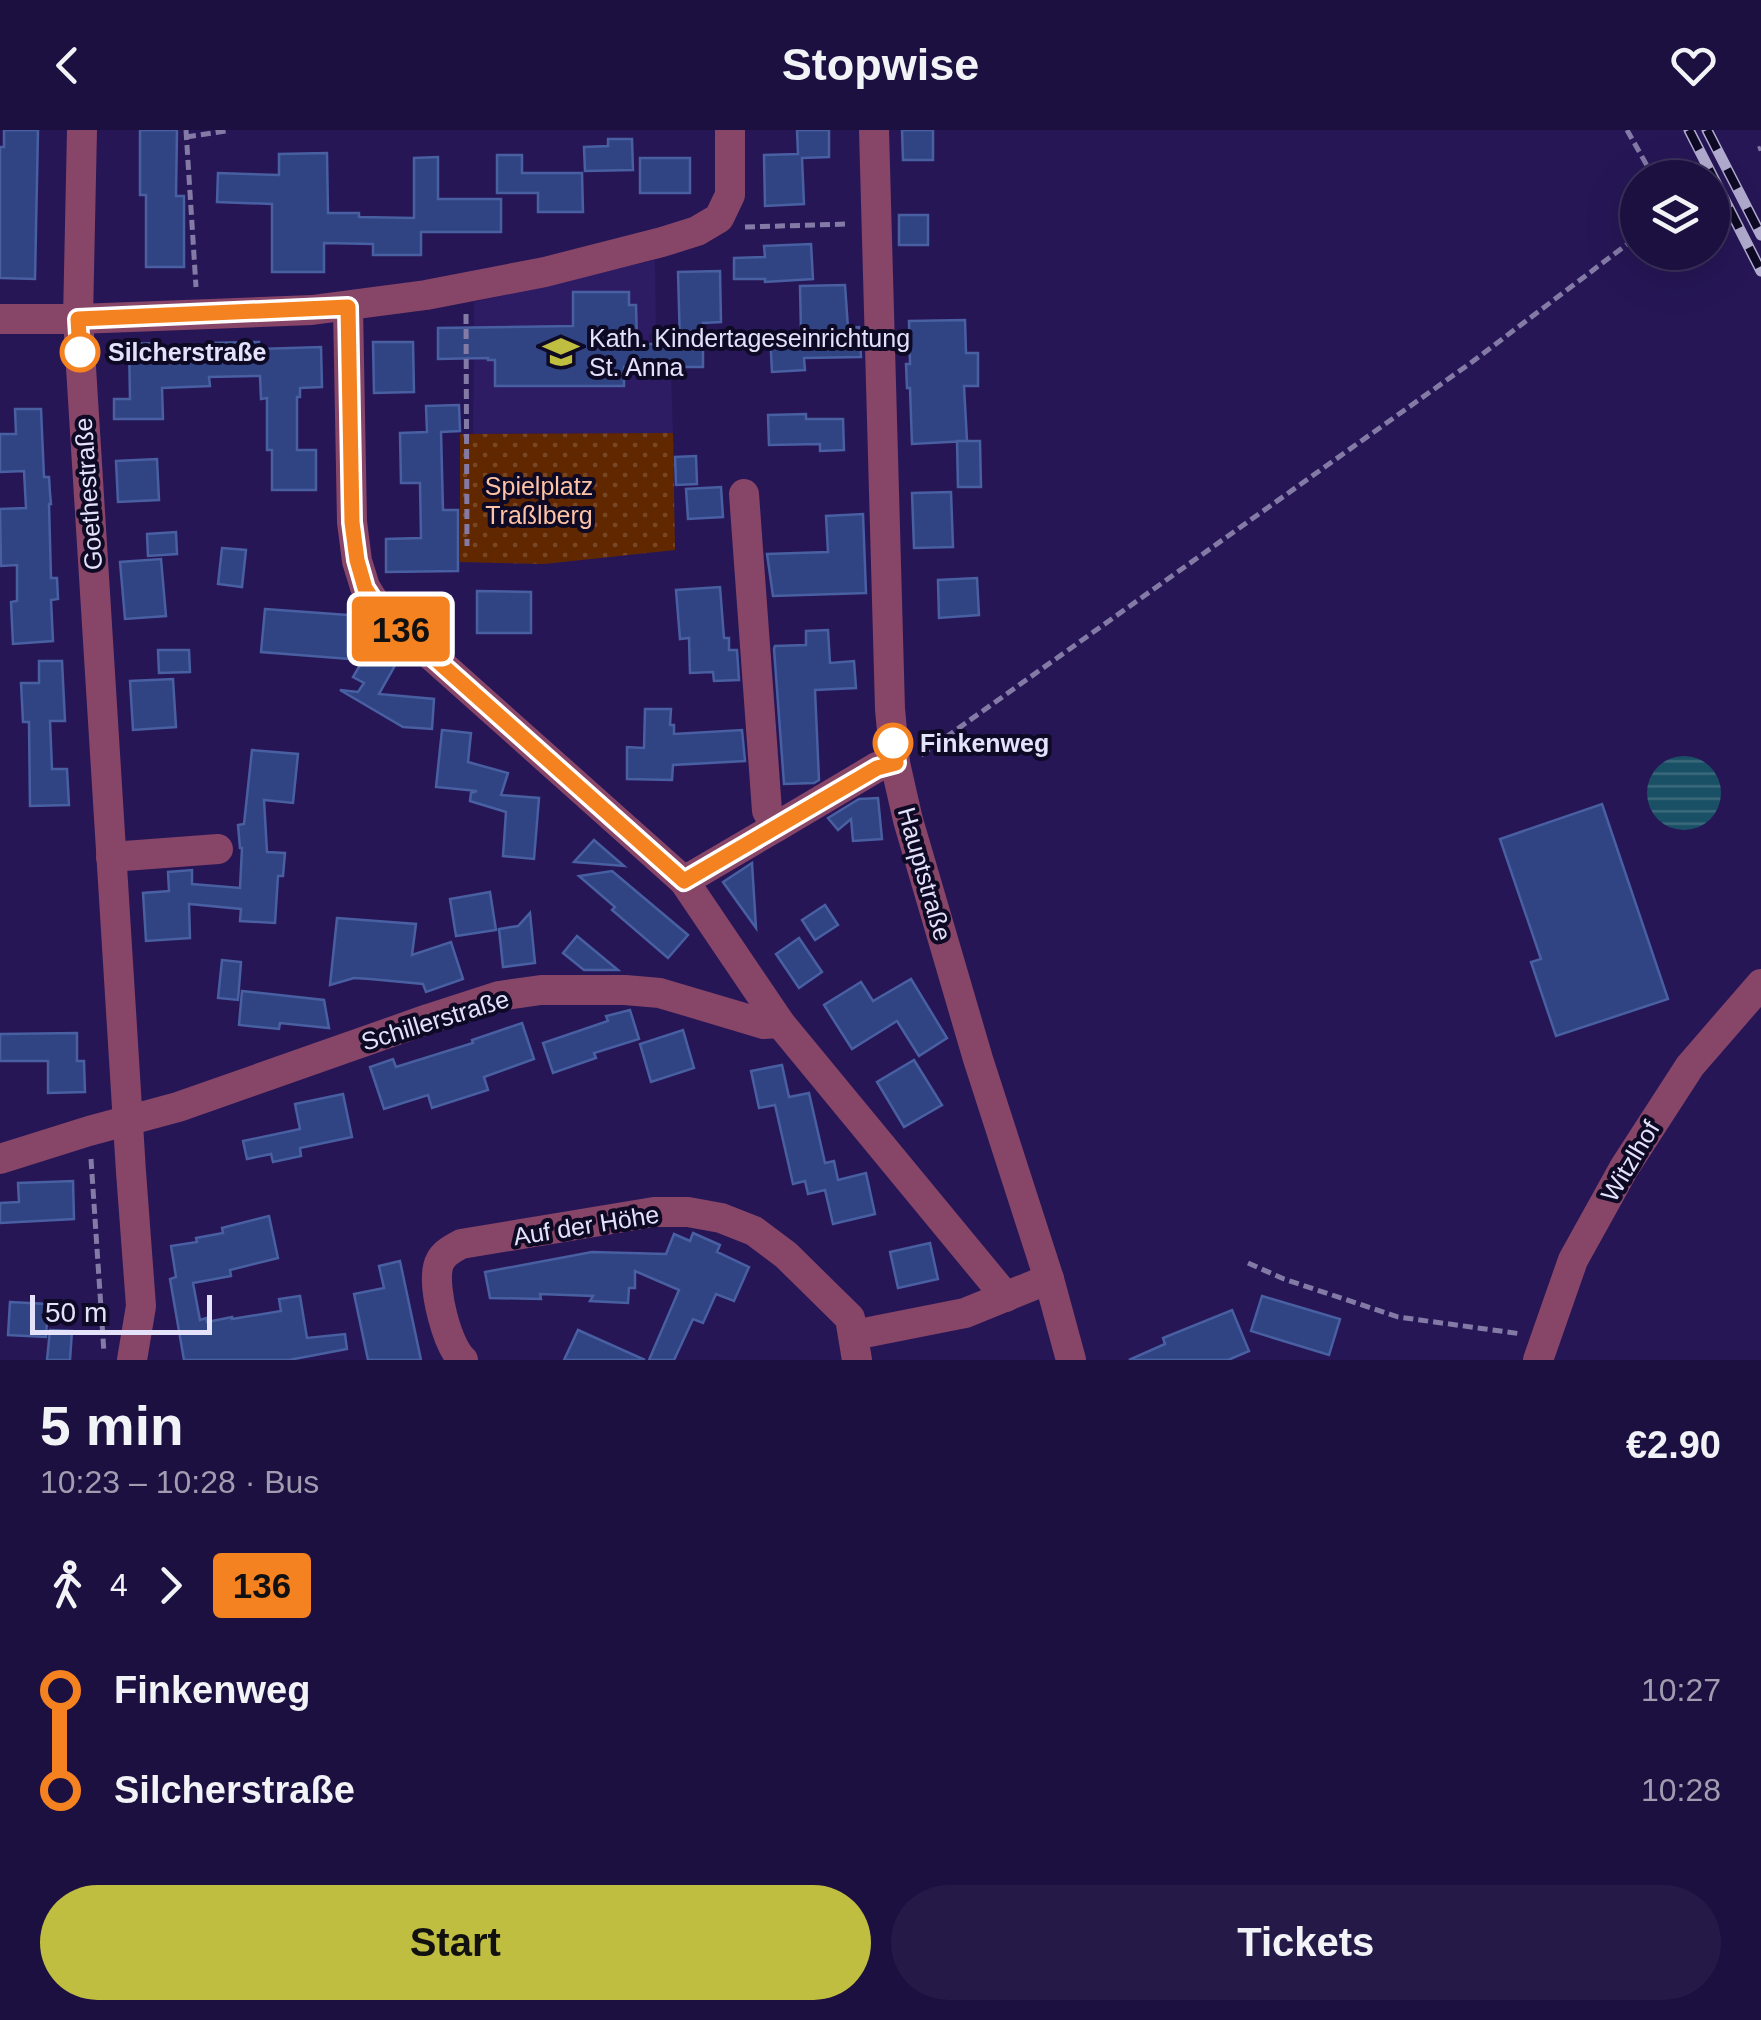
<!DOCTYPE html>
<html lang="en">
<head>
<meta charset="utf-8">
<style>
	:root { --surface:#1c1040; --page:#251947; --text:#f1f3f6; --muted:#a09db1; --line:#3a3059; --accent:#c0be40 }
	body { margin:0; font-family:Arial,sans-serif; background:var(--page); color:var(--text); height:100vh; display:flex; flex-direction:column; font-size:38px; white-space:nowrap }
	* { box-sizing:border-box; margin:0 }
	p { font-size:32px; color:var(--muted) }
	.icon { flex:none; width:55px; height:55px; fill:none; stroke:currentColor; stroke-width:2; stroke-linecap:round; stroke-linejoin:round }
	.map { position:relative; height:1230px; overflow:hidden }
	.drawer { display:flex; flex-direction:column; background:var(--surface); flex:1 }
	.drawer>* { flex:none }
	.badge { padding:0 20px; border-radius:8px; font-size:35px; line-height:65px }
	.fabs { position:absolute; left:1620px; top:30px; display:grid; gap:20px }
	.fabs a { display:grid; place-items:center; width:110px; height:110px; border-radius:50%; background:var(--surface); box-shadow:0 10px 40px #0002,0 0 0 2px var(--line); font-size:50px }
	.scale { position:absolute; left:30px; bottom:25px; width:182px; box-sizing:border-box; padding-left:10px; border:5px solid #e3e2fa; border-top:0; font-size:28px; line-height:35px; white-space:nowrap; color:#e3e2fa; -webkit-text-stroke:8px #0e0924; paint-order:stroke }
	.map>.badge { position:absolute; translate:-50% -50%; box-shadow:0 0 0 5px #fff }
	.legs { display:flex; align-items:center; gap:15px; height:110px; padding:0 40px; font-size:32px }
	.legs p { margin-inline-start:auto }
	.headline { display:flex; align-items:center; justify-content:space-between; height:170px; padding:0 40px }
	h1 { font-size:55px; font-weight:600; line-height:75px }
	.button { display:flex; gap:20px; margin-top:auto; padding:20px 40px }
	.button a { flex:1; height:115px; border-radius:60px; background:var(--accent); color:#111; font-size:40px; font-weight:600; line-height:115px; text-align:center }
	.button a+a { background:var(--page); color:var(--text) }
	ul { padding:0 40px; list-style:none }
	li { display:flex; align-items:center; gap:35px; height:100px; font-size:38px }
	li i { display:grid; place-items:center; width:15px; height:100%; margin:0 12px; background:currentColor }
	li i::after { content:''; width:25px; height:25px; margin:-12px; border:8px solid; border-radius:50%; background:var(--surface) }
	li p { margin-inline-start:auto }
	li:first-child i { background:linear-gradient(#0000 50%,currentColor 0) }
	li:last-child i { background:linear-gradient(currentColor 50%,#0000 0) }
	header { display:flex; justify-content:space-between; align-items:center; height:130px; padding:0 40px; background:var(--surface); font-size:45px; font-weight:600 }
	.map>svg:first-child { display:block }
	.built { fill:#2d1b63 }
	.park { fill:url(#park-dots) }
	.water { fill:url(#water-rules) }
	.building { fill:#304483; stroke:#485fa1; stroke-width:2.5 }
	.lines { fill:none; stroke-linecap:round; stroke-linejoin:round }
	.path { stroke:#837aa6; stroke-width:5; stroke-dasharray:10 5; stroke-linecap:butt }
	.minor { stroke:#874568; stroke-width:30 }
	.rail-casing { stroke:#b1accf; stroke-width:11 }
	.rail { stroke:#0e0924; stroke-width:8; stroke-dasharray:22; stroke-linecap:butt }
	.line-1-casing { stroke:#fff; stroke-width:22 }
	.line-1 { stroke:#f58220; stroke-width:15 }
	.stop-1-dot { fill:#fff; stroke:#f58220; stroke-width:5 }
	.labels { text-anchor:middle; dominant-baseline:central; stroke-width:8; stroke-linejoin:round; paint-order:stroke }
	.poi-label { font-size:25px; fill:#e3e2fa; stroke:#0e0924; text-anchor:start }
	.stop-label { font-size:25px; font-weight:bold; fill:#e3e2fa; stroke:#0e0924; text-anchor:start }
	.park-label { font-size:25px; fill:#fdc3a6; stroke:#0e0924 }
	.street-label { font-size:25px; fill:#e3e2fa; stroke:#0e0924 }
</style>
</head>
<body>
<header><svg class="icon" aria-label="back" viewBox="0 0 24 24"><path d="M15 5l-7 7 7 7"/></svg>Stopwise<svg class="icon" aria-label="heart" viewBox="0 0 24 24"><path d="M12 20l-8-8c-3-5 5-10 8-4 3-6 11-1 8 4z"/></svg></header>
<div class="map">
<svg width="1761" height="1230" viewBox="0 0 1761 1230">
	<defs>
		<pattern id="park-dots" width="8" height="8" patternUnits="userSpaceOnUse" patternTransform="scale(2.5)"><rect width="8" height="8" fill="#612800"/><path d="M2 2h.1M6 6h.1" fill="none" stroke="#784726" stroke-width="1.8" stroke-linecap="round"/></pattern>
		<pattern id="water-rules" width="6" height="5" patternUnits="userSpaceOnUse" patternTransform="scale(2.5)"><rect width="6" height="5" fill="#1a5065"/><path d="M0 2.5h6" fill="none" stroke="#3b697c"/></pattern>
	</defs>
	<rect width="100%" height="100%" fill="#261656"/>
	<!-- built -->
	<path class="built" d="M655 130 656 199 649 205V239L671 240 673 303 473 304 474 172Z"/>
	<!-- park -->
	<path class="park" d="M673 303 675 420 544 434 460 432V304Z"/>
	<!-- water -->
	<circle class="water" cx="1684" cy="663" r="37"/>
	<!-- building -->
	<g class="building">
		<path d="M4 0H38L35 149 0 148V17H4Z"/>
		<path d="M140 0H177L176 66H184V137H146V65H140Z"/>
		<path d="M797 0H829V27L802 28 804 74 765 76 764 25 798 24Z"/>
		<path d="M902 0H933V30H903Z"/>
		<path d="M608 9H632L633 40 585 41 584 17 608 16Z"/>
		<path d="M327 23 328 83H359V87L414 88V28L438 27V69H501V102H421V125H373V114L324 113V142H272V74L217 72 218 43 279 45V24Z"/>
		<path d="M497 25H522V43H582L583 82H538V63H497Z"/>
		<rect x="640" y="28" width="50" height="35"/>
		<rect x="899" y="85" width="29" height="30"/>
		<path d="M811 114 813 149 765 152V149H734V128L765 127 764 116Z"/>
		<path d="M720 141 721 192 703 193V237H624V256H495V230H488V228L438 229V198L573 196V162H629V175H636L637 214H680L678 142Z"/>
		<path d="M845 155 848 198 859 197 861 227 804 228 805 240 772 242 770 204 801 202 800 156Z"/>
		<path d="M965 190 966 223H978V256H964L967 311 912 314 910 258H907L906 234H910L909 191Z"/>
		<path d="M259 212V219L321 217 322 257 300 258V267H297V320H316V360H272V320H267V268L261 269 260 246 209 247 210 256 162 258 163 289H114V269H130L129 214 156 213V219L208 217V213Z"/>
		<path d="M373 212H413L414 262 374 263Z"/>
		<path d="M459 275 460 301 441 302 443 380H458V441L386 442V409L421 408 420 353H401L400 303 427 302 426 276Z"/>
		<path d="M15 279H41L44 347H49L50 363 51 374H49L51 448H57L58 469 51 470 53 511 13 514 11 472 17 471V435L1 436 0 379 26 378 24 341 0 342V304H16Z"/>
		<path d="M806 284V289H843L844 320 820 321V314L769 315 768 285Z"/>
		<path d="M957 311H980L981 357H958Z"/>
		<path d="M696 326 697 354 676 355 675 327Z"/>
		<path d="M157 329 159 370 118 372 116 331Z"/>
		<path d="M721 357 723 387 688 389 686 359Z"/>
		<path d="M951 362 953 417 914 418 912 363Z"/>
		<path d="M863 384 866 463 773 466 767 424 828 422 826 386Z"/>
		<path d="M176 402 177 424 148 426 147 404Z"/>
		<path d="M222 418 246 420 242 457 218 454Z"/>
		<path d="M161 429 166 486 125 489 120 432Z"/>
		<path d="M977 448 979 485 939 488 938 450Z"/>
		<path d="M720 457 724 508H729V520H737L739 550 714 551 713 542 690 543 689 508 680 509 676 460Z"/>
		<path d="M477 461 531 462V503H477Z"/>
		<path d="M265 479 361 486 360 503 412 534 397 532 379 564 434 569 432 599 403 597 340 560 358 562 364 553 353 547 363 530 261 522Z"/>
		<path d="M828 500 830 533 854 531 856 558 815 560 819 650 814 653 784 654 774 519 775 516 806 515V501Z"/>
		<path d="M158 520H189L190 542 159 543Z"/>
		<path d="M39 531H62L65 591H50L52 639H67L69 675 30 676 29 592H23L21 553H39Z"/>
		<path d="M173 549 176 597 133 600 130 551Z"/>
		<path d="M645 579H671L670 595H674V604L742 600 745 631 673 635 672 650 627 649V617L644 618Z"/>
		<path d="M442 600 471 603 468 632 508 643 501 665 539 668 534 729 503 726 506 682 470 671 471 663 477 661 436 657Z"/>
		<path d="M252 620 298 624 293 673 264 670 267 722 285 723 283 746H278L275 793 240 791 241 779 189 774 190 808 146 811 143 763 169 761 168 742 192 740V754L240 758 242 718H240L238 695 244 694Z"/>
		<path d="M878 668 882 709 853 711 851 689 838 700 828 688 859 669Z"/>
		<path d="M1602 674 1668 869 1556 906 1531 832 1541 829 1500 709Z"/>
		<path d="M594 710 624 736 574 732Z"/>
		<path d="M752 733 756 798 723 752Z"/>
		<path d="M612 741 688 805 668 828 612 780 615 777 579 746Z"/>
		<path d="M490 762 496 800 456 806 450 769Z"/>
		<path d="M825 775 838 795 815 810 802 790Z"/>
		<path d="M530 783 535 833 503 837 499 799 518 796Z"/>
		<path d="M337 788 416 794 412 825 451 812 463 849 426 862 423 854 370 849 354 848 330 855Z"/>
		<path d="M577 806 618 840H584L563 823Z"/>
		<path d="M799 808 822 842 799 858 776 824Z"/>
		<path d="M222 830 241 832 238 870 218 868Z"/>
		<path d="M911 849 947 908 919 926 897 891 852 919 824 875 861 852 873 871Z"/>
		<path d="M242 861 324 870 329 898 280 893 279 899 239 895Z"/>
		<path d="M630 880 639 909 594 923 596 928 553 943 543 913 608 891 606 886Z"/>
		<path d="M522 893 534 929 484 947 488 960 432 978 428 965 384 979 370 937 393 929 396 937 473 913 472 910Z"/>
		<path d="M683 900 694 938 651 952 640 914Z"/>
		<path d="M77 903V931H84L85 962 48 963V931H0V904Z"/>
		<path d="M914 930 942 975 904 997 877 952Z"/>
		<path d="M782 935 789 967 809 963 825 1033 834 1031 838 1050 866 1043 875 1084 833 1094 825 1060 808 1064 805 1051 793 1054 775 975 759 978 751 941Z"/>
		<path d="M343 964 352 1007 300 1018 301 1026 273 1032 271 1024 247 1029 243 1011 300 999 295 974Z"/>
		<path d="M73 1051 74 1089 0 1093V1073L19 1072 18 1053Z"/>
		<path d="M269 1086 278 1128 230 1140 231 1146 193 1153 200 1190 206 1188 207 1192 232 1187V1189L281 1181 279 1169 300 1166 307 1208 345 1204 347 1219 289 1230H184L170 1149 176 1147 171 1116 197 1112 196 1108 223 1103 222 1098Z"/>
		<path d="M693 1103 720 1115 717 1122 749 1137 734 1171 716 1164 703 1193 693 1189 674 1230H649L679 1160 635 1141V1158H629L628 1173 590 1171 593 1166 540 1164 541 1169 490 1168 485 1142 592 1122 666 1124 674 1104 690 1111Z"/>
		<path d="M930 1113 938 1149 898 1158 890 1122Z"/>
		<path d="M400 1131 421 1230H368L354 1164 384 1158 379 1136Z"/>
		<path d="M1262 1166 1340 1189 1329 1225 1251 1201Z"/>
		<path d="M10 1172 48 1174 46 1207 8 1205Z"/>
		<path d="M1232 1180 1249 1221 1228 1230H1129L1165 1214 1163 1208Z"/>
		<path d="M50 1200 72 1201 70 1230H47Z"/>
		<path d="M578 1200 645 1230H564Z"/>
	</g>
	<g class="lines">
		<!-- path -->
		<g class="path">
			<path d="M186 0 196 157"/>
			<path d="M1627 0 1654 48"/>
			<path d="M186 7 226 1"/>
			<path d="M1758 19 1761 18"/>
			<path d="M745 97 849 94"/>
			<path d="M466 184 467 416"/>
			<path d="M921 625 1472 232 1638 106"/>
			<path d="M91 1029 104 1223"/>
			<path d="M1248 1133 1284 1149 1398 1187 1522 1204"/>
		</g>
		<!-- minor -->
		<g class="minor">
			<path d="M82 0 78 189 131 1042 141 1176 132 1230"/>
			<path d="M874 0 890 579 895 633 908 690 978 929 1049 1149 1071 1230"/>
			<path d="M348 177 352 392 357 431 365 457 378 478 684 751 780 893 1006 1167"/>
			<path d="M0 189H78L312 180 426 165 545 142 662 112 697 101 719 88 730 65V0"/>
			<path d="M776 697 877 637 895 633"/>
			<path d="M111 727 218 719"/>
			<path d="M684 751 776 697 767 681 744 364"/>
			<path d="M0 1029 89 1001 178 977 428 889 499 866 541 860H625L660 863 764 894 780 893"/>
			<path d="M854 1205 965 1183 1049 1149"/>
			<path d="M463 1230C447 1216 433 1159 438 1137 441 1124 451 1120 461 1114L654 1082H688L721 1088 754 1101 786 1125 850 1188 857 1230"/>
			<path d="M1538 1230 1573 1130 1624 1038 1690 936 1761 854"/>
		</g>
		<defs>
			<g id="rail">
				<path d="M1689 0 1761 141"/>
				<path d="M1707 0 1761 105"/>
			</g>
		</defs>
		<!-- rail casing -->
		<use href="#rail" class="rail-casing"/>
		<!-- rail -->
		<use href="#rail" class="rail"/>
	</g>
	<g class="lines">
		<defs>
			<path id="line-1" d="M80 222 78 189 348 177 352 392 357 430 365 458 378 478 684 751 877 638 896 633 893 613"/>
		</defs>
		<!-- line-1 casing -->
		<use href="#line-1" class="line-1-casing"/>
		<!-- line-1 -->
		<use href="#line-1" class="line-1"/>
	</g>
	<!-- icons -->
	<defs>
		<symbol id="school-bare" viewBox="-9 -9 18 18"><path d="M0-5L7-2L0 1L-7-2ZM-4 1L0 2.5L4 1V4Q0 6-4 4Z" fill="#c0be40" stroke="#0e0924" stroke-width="2.5" paint-order="stroke"/></symbol>
	</defs>
	<g fill-rule="evenodd">
		<use href="#school-bare" x="536" y="197" width="50" height="50"/>
	</g>
	<!-- markers -->
	<g class="stop-1-dot">
		<circle cx="80" cy="222" r="18"/>
		<circle cx="893" cy="613" r="18"/>
	</g>
	<g class="labels">
		<!-- poi labels -->
		<g class="poi-label">
			<text x="589" y="208">Kath. Kindertageseinrichtung<tspan x="589" dy="29">St. Anna</tspan></text>
		</g>
		<!-- stop labels -->
		<g class="stop-label">
			<text x="108" y="222">Silcherstraße</text>
			<text x="920" y="613">Finkenweg</text>
		</g>
		<!-- park labels -->
		<g class="park-label">
			<text x="539" y="356">Spielplatz<tspan x="539" dy="29">Traßlberg</tspan></text>
		</g>
		<!-- street labels -->
		<g class="street-label">
			<text transform="translate(88 364) rotate(-94)">Goethestraße</text>
			<text transform="translate(925 744) rotate(74)">Hauptstraße</text>
			<text transform="translate(435 890) rotate(-17)">Schillerstraße</text>
			<text transform="translate(1630 1031) rotate(-59)">Witzlhof</text>
			<text transform="translate(586 1095) rotate(-9)">Auf der Höhe</text>
		</g>
	</g>
</svg>
<div class="fabs">
<a><svg class="icon" aria-label="layers" viewBox="0 0 24 24"><path d="M12 4l9 5-9 5-9-5zM3 14l9 5 9-5"/></svg></a>
</div>
<div class="scale">50 m</div>
<b class="badge" style="left:401px;top:499px;background:#f58220;color:#111">136</b>
</div>
<section class="drawer">
<div class="headline"><div><h1>5 min</h1><p>10:23 – 10:28 · Bus</p></div><b>€2.90</b></div>
<div class="legs"><svg class="icon" aria-label="walk" viewBox="0 0 24 24"><circle cx="13" cy="4" r="2"/><path d="M13 8l-2 6 4 7M11 14l-3 7M7 12l3-4h3l4 4"/></svg>4<svg class="icon" aria-label="forward" viewBox="0 0 24 24"><path d="M9 5l7 7-7 7"/></svg><b class="badge" style="background:#f58220;color:#111">136</b></div>
<ul>
<li><i style="color:#f58220"></i><b>Finkenweg</b><p>10:27</p></li>
<li><i style="color:#f58220"></i><b>Silcherstraße</b><p>10:28</p></li>
</ul>
<div class="button"><a>Start</a><a>Tickets</a></div>
</section>
</body>
</html>
